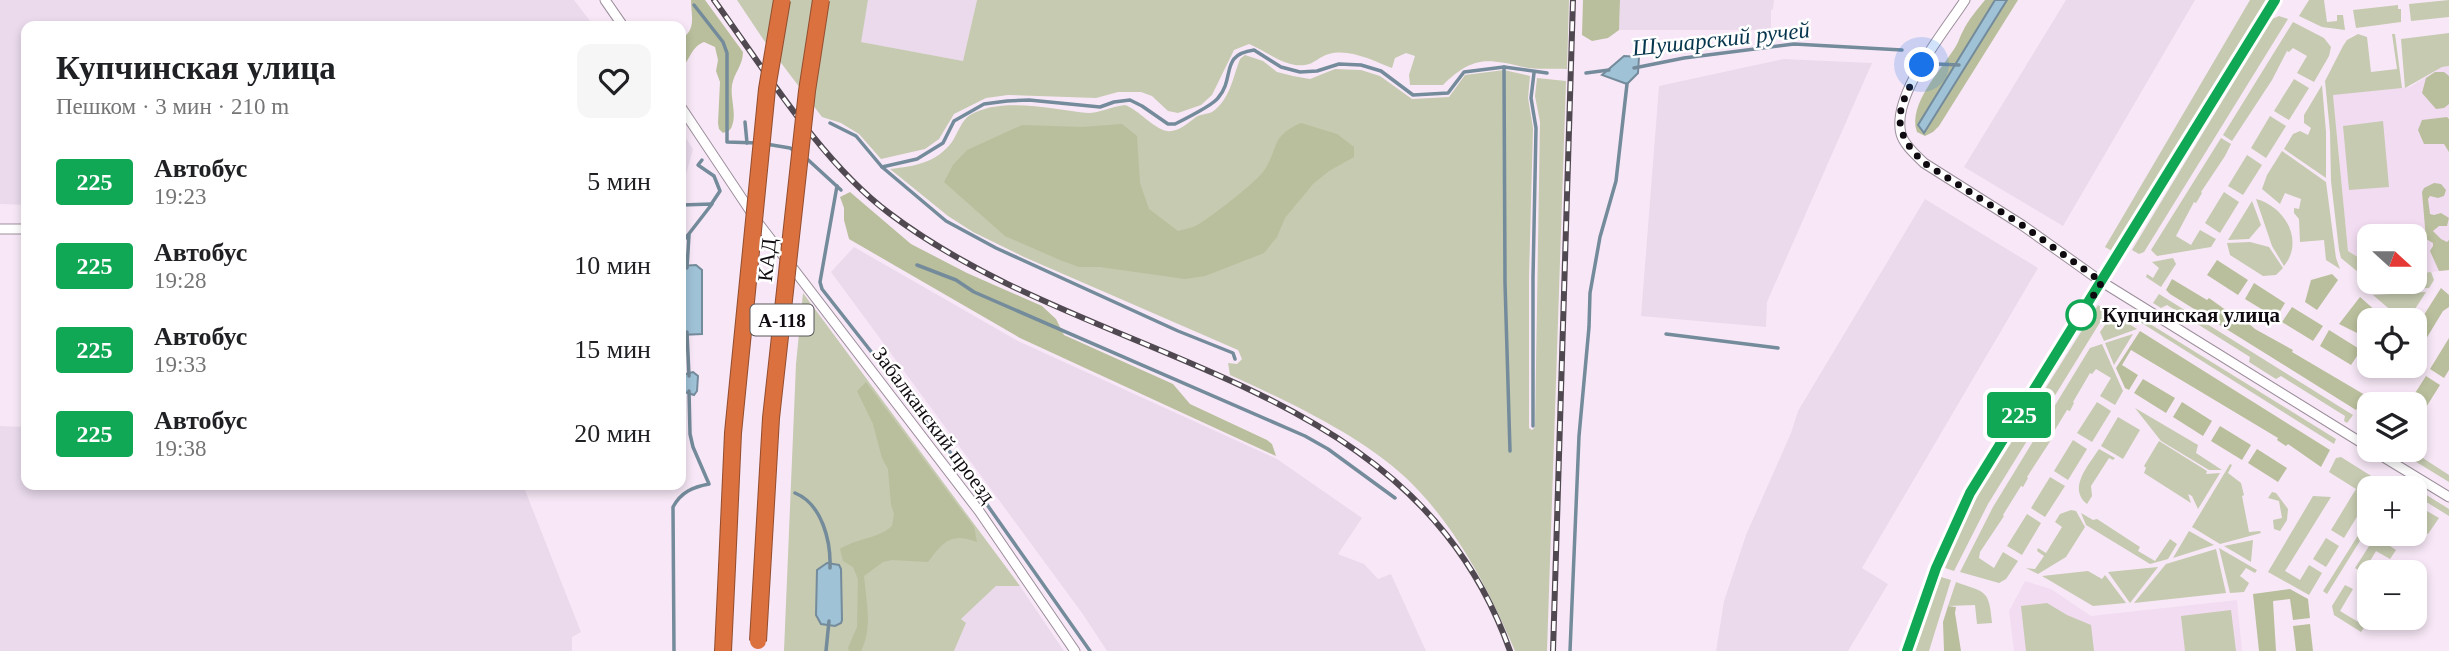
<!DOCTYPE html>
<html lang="ru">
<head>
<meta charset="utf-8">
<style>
	:root { --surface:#fff; --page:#f6f6f6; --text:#202124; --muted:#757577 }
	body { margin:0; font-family:Georgia,serif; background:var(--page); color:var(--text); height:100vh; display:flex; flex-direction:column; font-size:26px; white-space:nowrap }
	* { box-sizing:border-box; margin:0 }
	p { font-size:23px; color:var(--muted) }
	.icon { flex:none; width:38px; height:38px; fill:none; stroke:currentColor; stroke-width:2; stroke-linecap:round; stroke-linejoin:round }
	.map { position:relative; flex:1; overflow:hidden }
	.sheet { position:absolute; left:21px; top:21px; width:665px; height:469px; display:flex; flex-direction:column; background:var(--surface); border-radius:14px; box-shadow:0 4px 10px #0003 }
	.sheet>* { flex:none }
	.badge { padding:0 14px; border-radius:5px; font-size:24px; line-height:46px }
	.needle { width:46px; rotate:111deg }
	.fabs { position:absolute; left:2357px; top:224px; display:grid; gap:14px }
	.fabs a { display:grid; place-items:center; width:70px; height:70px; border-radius:14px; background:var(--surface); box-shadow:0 4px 10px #0003; font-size:35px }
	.you { position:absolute; width:35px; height:35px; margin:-18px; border:5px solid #fff; border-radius:50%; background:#1a73e8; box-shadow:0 0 0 10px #1a73e833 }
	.map>.badge { position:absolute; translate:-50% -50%; box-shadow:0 0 0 4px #fff }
	.round { display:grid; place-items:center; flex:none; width:74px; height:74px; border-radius:14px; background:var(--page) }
	.summary { display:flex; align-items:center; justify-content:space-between; height:119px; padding:0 35px }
	h1 { font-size:33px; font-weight:800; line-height:52px }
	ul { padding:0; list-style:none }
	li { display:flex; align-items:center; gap:21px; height:84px; padding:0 35px }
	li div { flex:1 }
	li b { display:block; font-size:26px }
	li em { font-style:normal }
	li .badge { min-width:77px; font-weight:700; text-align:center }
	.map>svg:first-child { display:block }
	.built { fill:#f2dcf1 }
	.industrial { fill:#eadaec }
	.green { fill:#c5cab0 }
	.forest { fill:#b9bf9c }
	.water { fill:#9fc2d7; stroke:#748b9b; stroke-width:2 }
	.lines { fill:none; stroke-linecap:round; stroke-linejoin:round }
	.stream { stroke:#748b9b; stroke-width:3.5 }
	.minor-casing { stroke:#9c8e9b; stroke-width:11 }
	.motorway-casing { stroke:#934d2f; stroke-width:18 }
	.minor { stroke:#fff; stroke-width:9 }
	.motorway { stroke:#da713f; stroke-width:16 }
	.rail-casing { stroke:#514951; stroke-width:6 }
	.rail { stroke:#fff; stroke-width:3.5; stroke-dasharray:10; stroke-linecap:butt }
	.motorway-bridge-casing { stroke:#934d2f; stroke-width:18; stroke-linecap:butt }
	.motorway-bridge { stroke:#da713f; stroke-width:16 }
	.line-casing { stroke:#fff; stroke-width:16 }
	.line { stroke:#10a855; stroke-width:10 }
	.walk { stroke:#100b10; stroke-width:7; stroke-dasharray:0 12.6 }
	.stop-dot { fill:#fff; stroke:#10a855; stroke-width:3.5 }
	.labels { text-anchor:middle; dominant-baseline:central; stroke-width:5; stroke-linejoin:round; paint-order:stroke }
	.shield { fill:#fff; stroke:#585458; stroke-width:2 }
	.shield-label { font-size:19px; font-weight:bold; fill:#100b10 }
	.street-label { font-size:21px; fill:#100b10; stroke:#fff }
	.stop-label { font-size:21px; font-weight:bold; fill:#100b10; stroke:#fff; text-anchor:start }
	.water-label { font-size:23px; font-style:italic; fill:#05354c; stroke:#fff }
</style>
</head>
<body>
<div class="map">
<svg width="2449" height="651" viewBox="0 0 2449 651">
	<rect width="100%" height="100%" fill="#f8e8f7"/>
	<!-- built -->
	<g class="built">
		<path d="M2449 66V270L2415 274V236H2370L2369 264 2348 251 2333 94 2410 87 2442 67Z"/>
		<path d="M2025 581 2051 589 2091 616 2237 600 2242 651H2014L2009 611Z"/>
	</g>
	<!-- industrial -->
	<g class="industrial">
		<path d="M0 0H574L594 26H26V205L0 204Z"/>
		<path d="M868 0H977L963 61 860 42Z"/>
		<path d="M1620 0H1774L1773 9 1771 10V30H1619Z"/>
		<path d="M2066 0H2195L2063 226 1964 167Z"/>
		<path d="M1784 59 1872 63 1767 302 1766 327 1641 316 1659 86Z"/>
		<path d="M681 131 693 149 681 193Z"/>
		<path d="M1925 199 2038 268 1862 568 1888 584 1848 651H1716L1724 601 1746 535 1791 433 1798 411Z"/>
		<path d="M854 247 1018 341 1277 459 1362 518 1338 554 1364 564 1378 579 1391 574 1426 651H1107L1082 613 831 272Z"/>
		<path d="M0 426 26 427V485H523L581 632 572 637V651H0Z"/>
		<path d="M996 586H1020L1064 651H954L966 623 961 619Z"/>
	</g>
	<!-- green -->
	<g class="green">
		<path d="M737 0H868L861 42 963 61 977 0H1569L1567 69C1553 68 1536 70 1523 67 1485 58 1472 57 1443 85H1410L1409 75 1415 56 1406 53 1395 58 1392 68C1374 61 1349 48 1329 54 1320 56 1314 64 1305 65 1286 68 1266 51 1249 44L1234 50 1212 95 1201 105 1178 113 1168 111 1152 96 1141 92H1118L1096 98 1008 95 986 98 954 114 939 139 925 149 881 159 859 134 841 123 822 117 763 39Z"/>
		<path d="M2250 0H2266L2112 251 2105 247Z"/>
		<path d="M2309 0H2324L2327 22 2337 21V15H2343L2345 30 2322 27 2299 16Z"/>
		<path d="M2449 0V17L2411 21 2409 4Z"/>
		<path d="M2398 5V9H2401V22L2356 28 2353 10Z"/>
		<path d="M2279 16 2288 19 2144 252 2139 254 2132 250 2272 19Z"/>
		<path d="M2293 22 2324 38 2331 47 2329 56 2314 82 2297 73 2307 56 2293 48 2289 52 2287 51 2272 80 2232 141 2223 135Z"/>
		<path d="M2449 33V66L2442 67 2405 88 2401 39Z"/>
		<path d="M2358 34 2367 37 2371 72 2397 69 2392 34H2395L2402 88 2333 95 2348 251 2369 264V281L2341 258 2339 250 2331 181 2330 132 2325 81 2343 46 2347 40Z"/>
		<path d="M1245 55 1263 61 1277 72 1293 76 1310 79 1335 69 1361 70 1380 76 1412 99 1449 97 1465 75 1504 70 1530 76 1528 98 1533 128 1529 277V428L1532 430 1535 427 1540 122 1535 96 1537 78 1566 81 1547 651H1515C1488 588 1455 524 1405 477 1360 435 1285 400 1230 375L1228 363 1237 364 1242 359 1238 350 1024 257 973 232 948 216 890 169C915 166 936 163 952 142 958 133 961 121 970 115 1002 96 1054 110 1088 113 1099 113 1113 106 1125 105 1139 110 1154 129 1167 131 1177 133 1188 123 1196 117 1201 114 1207 114 1212 112 1230 100 1233 77 1240 59Z"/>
		<path d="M2294 79 2309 88 2289 120 2274 111Z"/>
		<path d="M2322 85 2326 132V178L2284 149 2293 134 2300 131 2308 135 2311 128 2304 123V115Z"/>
		<path d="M2270 116 2286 126 2266 158 2251 148Z"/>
		<path d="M2383 121 2389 187 2349 190 2343 126Z"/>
		<path d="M2221 138 2231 144 2225 156 2201 192 2202 193 2196 203 2194 202 2176 236 2191 245 2200 230 2216 239 2211 247 2157 256 2151 250Z"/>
		<path d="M2282 151 2326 182 2336 258 2340 269 2326 260 2324 240 2300 242 2299 219 2294 213V208L2299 209 2301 199 2285 193 2280 204 2262 189 2267 175Z"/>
		<path d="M2247 155 2262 165 2243 195 2228 186Z"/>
		<path d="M2224 192 2239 202 2220 233 2205 223Z"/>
		<path d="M2256 199C2284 206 2305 240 2284 266L2272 246Z"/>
		<path d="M2252 201 2261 225 2249 239 2228 240Z"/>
		<path d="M2250 242 2269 247 2283 268 2276 275 2263 276 2230 255 2227 243Z"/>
		<path d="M2173 258 2176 264 2161 287 2146 277 2147 274 2153 278 2159 268 2152 262Z"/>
		<path d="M2431 272 2434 280 2429 288 2386 290 2370 282H2415V274Z"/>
		<path d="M2426 292 2408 320 2401 319 2373 295Z"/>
		<path d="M803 293 1020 586H996L961 619 966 623 954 651H784L796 364Z"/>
		<path d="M2159 294 2353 415 2347 423 2344 421 2345 416 2281 376 2276 379 2249 362 2250 357 2167 305 2161 308 2153 303Z"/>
		<path d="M2098 305 2107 311 1988 504 1954 571 1945 568 1957 537 1977 497Z"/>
		<path d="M2113 314 2137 329 2104 341 2100 332Z"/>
		<path d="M2142 319 2336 439 2334 444 2140 322Z"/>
		<path d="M2133 334 2114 365 2105 343Z"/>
		<path d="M2102 344 2123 391 2115 405 2100 396 2111 378 2096 369 2092 374 2090 373 2073 402 2074 403 2070 411 2067 410 2050 438 2051 440 2027 477 2028 478 2023 487 2021 486 2003 515 2004 516 1980 552 1979 558 1994 568 2003 552 2018 561 2006 579 1999 583 1960 572 1993 507 2090 348Z"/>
		<path d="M2097 402 2111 411 2092 442 2077 433Z"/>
		<path d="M2135 408 2198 445 2196 453 2222 470H2209L2161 441Z"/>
		<path d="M2118 417 2140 430 2123 459 2101 446Z"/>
		<path d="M2073 440 2087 449 2068 480 2054 471Z"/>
		<path d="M2159 441 2207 471 2206 474 2220 473 2198 509 2192 496 2188 494 2191 503 2144 473 2146 468 2144 466Z"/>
		<path d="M2099 449 2115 458 2113 460 2109 458 2091 486 2092 496 2087 504C2067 488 2089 465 2099 449Z"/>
		<path d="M2412 451 2449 475V482L2413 460H2407Z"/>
		<path d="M2341 457 2376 479 2378 484 2375 488H2370L2369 497 2344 538 2331 530 2356 489 2329 472 2336 458Z"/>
		<path d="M2230 464 2232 465 2228 473 2241 483 2244 495 2242 496 2249 532 2260 531 2261 533 2220 544 2192 527Z"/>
		<path d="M2396 476 2449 509V516L2415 495V488H2405L2392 480Z"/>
		<path d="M2050 477 2065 486 2045 517 2031 508Z"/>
		<path d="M2272 492 2276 493 2288 509 2287 520 2280 531 2274 529 2273 520 2282 518 2279 501 2268 498Z"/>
		<path d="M2313 496 2331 497 2285 571 2300 580 2309 565 2322 573 2309 595 2268 572Z"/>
		<path d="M2415 504 2439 518 2428 534 2415 526Z"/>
		<path d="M2071 510 2076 511 2085 527 2066 557 2038 574 2026 568 2035 569 2044 556 2037 551 2038 548 2046 553 2062 527 2055 522 2060 514Z"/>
		<path d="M2081 513 2093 520 2097 519 2140 547 2138 551 2155 561 2170 539 2177 544 2168 559 2150 564 2086 525Z"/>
		<path d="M2027 514 2041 523 2022 555 2007 546Z"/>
		<path d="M2362 529 2366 531 2327 594 2323 591Z"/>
		<path d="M2189 531 2214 545 2173 558Z"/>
		<path d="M2326 538 2339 546 2326 567 2313 559Z"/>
		<path d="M2379 539 2396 550 2390 559 2376 551 2363 573 2355 568 2373 540Z"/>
		<path d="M2253 540 2251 562 2224 546Z"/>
		<path d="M2219 548 2257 570 2255 573 2246 568 2240 576 2249 583 2244 592 2230 593Z"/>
		<path d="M2216 549 2226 593 2134 603 2166 564Z"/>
		<path d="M2158 567 2130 603 2108 572Z"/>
		<path d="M2088 571 2102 579 2105 575 2126 603 2093 606 2042 576Z"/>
		<path d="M1941 577 1951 580 1929 651H1915Z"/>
		<path d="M1956 582C1986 593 1989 589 1992 623L1977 624 1975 605 1948 606Z"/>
		<path d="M2345 585 2353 589 2340 611 2365 626 2361 632 2334 615 2332 606Z"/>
		<path d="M2047 603 2067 615 2091 625 2094 651H2026L2021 606Z"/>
		<path d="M2231 610 2236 651H2185L2181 616Z"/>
	</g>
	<!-- forest -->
	<g class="forest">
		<path d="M691 0H705L743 52C743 65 734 73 732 85 730 98 737 114 732 126 730 131 728 131 723 133L719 129 718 123 720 82 716 71 718 60 715 47 704 42C691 47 690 60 681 69V39C697 30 691 15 691 0Z"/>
		<path d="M1583 0H1620L1619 30 1608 38 1592 41 1582 35Z"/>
		<path d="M1985 0H1995L1969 42 1924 132 2007 0H2018L1939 126 1933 132 1925 136 1917 132C1907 104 1943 68 1956 46 1959 41 1960 36 1963 31 1968 20 1977 10 1985 0Z"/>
		<path d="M2435 72H2444L2449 76V104L2444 108 2436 109 2422 93 2426 78Z"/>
		<path d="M2447 117 2449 119V152L2444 144H2424L2418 130 2422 120Z"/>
		<path d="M1301 123 1337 134 1354 147V157L1329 171 1313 184 1285 218 1277 237 1264 253 1205 276 1185 279 1100 267H1079L1060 260 1005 236 944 182 953 165 967 150 1022 125 1082 127 1122 124 1137 136 1140 183 1149 209 1178 231C1185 229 1193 228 1199 224 1212 216 1254 184 1263 172 1280 148 1269 137 1301 123Z"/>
		<path d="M2434 183 2441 184 2446 190 2444 196 2438 198 2430 196 2428 199 2430 214 2434 215 2441 213 2449 218 2447 226H2439L2433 231 2441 239 2447 242 2449 240V270L2439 271 2430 251 2433 246V243L2426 239 2422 192 2424 188Z"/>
		<path d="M850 192 911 244 967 273 1042 306 1056 319 1064 335 1173 384 1190 404 1267 440 1272 444 1276 456 1020 338 849 239 844 220V208L840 197Z"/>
		<path d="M2217 260 2248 280 2238 295 2207 275Z"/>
		<path d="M2332 274 2338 280 2317 310 2305 302 2311 280Z"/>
		<path d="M2172 279 2207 300 2209 298 2244 323 2246 321 2255 329 2293 350 2292 352 2365 395 2356 410 2170 294 2166 290Z"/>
		<path d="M2254 283 2285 303 2276 318 2245 299Z"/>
		<path d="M2441 288 2449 295V307L2443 311 2426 339 2427 340 2415 356V329Z"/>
		<path d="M2360 297 2386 320H2370L2369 339 2339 324Z"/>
		<path d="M2292 307 2323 326 2313 341 2282 322Z"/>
		<path d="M2329 330 2361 350 2351 365 2320 346Z"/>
		<path d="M2140 331 2330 450 2321 467 2288 444 2286 446 2277 440 2278 438 2131 350 2122 365 2138 375 2129 390 2125 388 2116 368Z"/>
		<path d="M2449 338V370L2444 378 2430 369Z"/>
		<path d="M2426 376 2440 385 2415 425V404H2408Z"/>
		<path d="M2143 379 2175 398 2166 413 2134 393Z"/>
		<path d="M866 382 974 527 977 542C950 532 943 542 928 562L892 560 883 562 864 576C866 600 873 628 861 651H849L848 648 857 627 858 579 853 567 843 561 840 549C857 538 878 539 892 526L894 514 891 504 888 469 882 458 873 424 857 391Z"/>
		<path d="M2182 402 2212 421 2203 436 2173 417Z"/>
		<path d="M2220 426 2251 445 2242 460 2211 441Z"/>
		<path d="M2257 449 2287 468 2278 482 2248 463Z"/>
		<path d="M2290 589 2308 599 2310 618 2293 620 2290 599 2273 601 2276 651H2259L2253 594Z"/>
		<path d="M1948 606 1956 607 1955 613 1961 651H1944L1943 622Z"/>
		<path d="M2310 624 2313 651H2296L2293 626Z"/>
	</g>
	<!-- water -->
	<g class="water">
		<path d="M1995 0H2007L1924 133 1918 125Z"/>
		<path d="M1624 56 1639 57 1638 73 1627 84 1602 75Z"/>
		<path d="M696 265 702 270V334L681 335V266Z"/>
		<path d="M693 372 698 376 697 391 694 395 682 391V375Z"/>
		<path d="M827 563 839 565 841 569 842 620 841 623 835 626 821 624 816 615 817 570Z"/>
	</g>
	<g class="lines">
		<!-- stream -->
		<g class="stream">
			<path d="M694 5 723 42 727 53V142L758 143"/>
			<path d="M1937 64 1959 65"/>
			<path d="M1504 67 1505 283 1510 451"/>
			<path d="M1634 68 1684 58 1794 44 1902 50"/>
			<path d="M1586 73 1609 70"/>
			<path d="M745 122 747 143"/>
			<path d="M830 123 856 136 882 167 917 159 943 143 954 121 984 104 1007 101 1029 100 1100 107 1114 102 1130 100 1142 106 1168 124H1175C1185 119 1213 105 1218 98 1236 77 1219 55 1254 50L1281 67 1300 72 1317 71 1339 64 1361 65 1381 71 1413 95 1448 93 1464 72 1504 67 1547 73"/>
			<path d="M766 144 790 148 796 152"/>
			<path d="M805 157 841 190"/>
			<path d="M702 160 698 165 714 176 720 191 712 203"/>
			<path d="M882 167 946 221 996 248 1178 331 1233 353 1235 359"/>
			<path d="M837 186 820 282 822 289 950 452 1090 651"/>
			<path d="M681 205 712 204 681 244"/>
			<path d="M917 265 956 280 974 292 1305 436 1328 449 1395 498"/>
			<path d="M687 268 689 235"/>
			<path d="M687 332 689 376"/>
			<path d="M1666 334 1778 348"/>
			<path d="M1533 426V278L1536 128 1531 98 1534 73"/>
			<path d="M795 493C822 504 831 541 830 568"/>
			<path d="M674 651 673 507C681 492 693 487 709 484L693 447 690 434 689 391"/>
			<path d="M826 651 829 621"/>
			<path d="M1570 651 1579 436 1589 327 1590 293 1600 237 1616 181 1627 84"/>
		</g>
		<defs>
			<g id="minor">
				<path d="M605 0 623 26"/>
				<path d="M1965 0C1945 31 1891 95 1901 134 1904 145 1916 155 1924 163L2022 225 2102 282 2370 448"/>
				<path d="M681 107 759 224 979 511 1075 651"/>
				<path d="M0 229H26"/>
				<path d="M2372 450 2449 497"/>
				<path d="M1907 651 1936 568 1970 493 2275 0"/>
			</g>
			<path id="motorway" d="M723 651 727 567"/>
		</defs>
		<!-- minor casing -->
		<use href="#minor" class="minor-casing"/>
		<!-- motorway casing -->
		<use href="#motorway" class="motorway-casing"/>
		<!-- minor -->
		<use href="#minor" class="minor"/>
		<!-- motorway -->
		<use href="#motorway" class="motorway"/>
		<defs>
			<g id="rail">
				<path d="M714 0C764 69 822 163 889 213 1097 370 1410 369 1510 651"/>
				<path d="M1553 651 1573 0"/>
			</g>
		</defs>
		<!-- rail casing -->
		<use href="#rail" class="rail-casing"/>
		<!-- rail -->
		<use href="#rail" class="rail"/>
		<defs>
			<g id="motorway-bridge">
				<path d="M727 567 733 433 767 89 782 0"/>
				<path d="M758 641 771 418 807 91 821 0"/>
			</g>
		</defs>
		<!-- motorway-bridge casing -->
		<use href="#motorway-bridge" class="motorway-bridge-casing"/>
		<!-- motorway-bridge -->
		<use href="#motorway-bridge" class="motorway-bridge"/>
	</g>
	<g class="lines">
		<defs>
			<path id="line" d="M1907 651 1936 568 1970 493 2275 0"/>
		</defs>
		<!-- line casing -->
		<use href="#line" class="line-casing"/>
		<!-- line -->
		<use href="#line" class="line"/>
		<!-- walk -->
		<path class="walk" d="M1922 65C1898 106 1887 127 1924 163L2022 225 2102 282 2081 315"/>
	</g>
	<!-- markers -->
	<circle class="stop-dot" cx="2081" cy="315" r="14"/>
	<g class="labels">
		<!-- shield labels -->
		<rect class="shield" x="750.5" y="304.5" width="63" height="31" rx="5"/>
		<g class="shield-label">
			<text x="782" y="320">А-118</text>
		</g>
		<!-- street labels -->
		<g class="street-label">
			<text transform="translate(767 260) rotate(-84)">КАД</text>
			<text transform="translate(934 425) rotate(53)">Забалканский проезд</text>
		</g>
		<!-- stop labels -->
		<g class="stop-label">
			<text x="2102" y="315">Купчинская улица</text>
		</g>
		<!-- water labels -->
		<g class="water-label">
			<text transform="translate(1721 39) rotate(-6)">Шушарский ручей</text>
		</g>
	</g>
</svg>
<div class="fabs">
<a><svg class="needle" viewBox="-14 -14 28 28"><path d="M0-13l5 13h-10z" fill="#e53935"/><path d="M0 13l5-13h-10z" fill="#757577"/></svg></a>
<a><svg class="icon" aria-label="locate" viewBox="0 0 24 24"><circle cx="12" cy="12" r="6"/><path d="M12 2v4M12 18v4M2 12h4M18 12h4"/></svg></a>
<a><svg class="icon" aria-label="layers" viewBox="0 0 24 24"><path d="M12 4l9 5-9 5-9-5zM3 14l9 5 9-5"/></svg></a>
<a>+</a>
<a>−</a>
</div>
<div class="you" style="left:1922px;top:65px"></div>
<b class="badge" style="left:2019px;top:415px;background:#10a855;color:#fff">225</b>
<section class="sheet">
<div class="summary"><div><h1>Купчинская улица</h1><p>Пешком · 3 мин · 210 m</p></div><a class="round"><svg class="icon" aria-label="heart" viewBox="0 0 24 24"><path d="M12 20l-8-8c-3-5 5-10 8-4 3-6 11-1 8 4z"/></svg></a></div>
<ul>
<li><span class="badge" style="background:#10a855;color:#fff">225</span><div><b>Автобус</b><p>19:23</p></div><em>5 мин</em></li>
<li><span class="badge" style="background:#10a855;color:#fff">225</span><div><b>Автобус</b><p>19:28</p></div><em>10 мин</em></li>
<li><span class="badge" style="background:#10a855;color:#fff">225</span><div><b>Автобус</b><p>19:33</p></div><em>15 мин</em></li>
<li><span class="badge" style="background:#10a855;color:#fff">225</span><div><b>Автобус</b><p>19:38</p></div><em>20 мин</em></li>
</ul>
</section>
</div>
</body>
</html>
